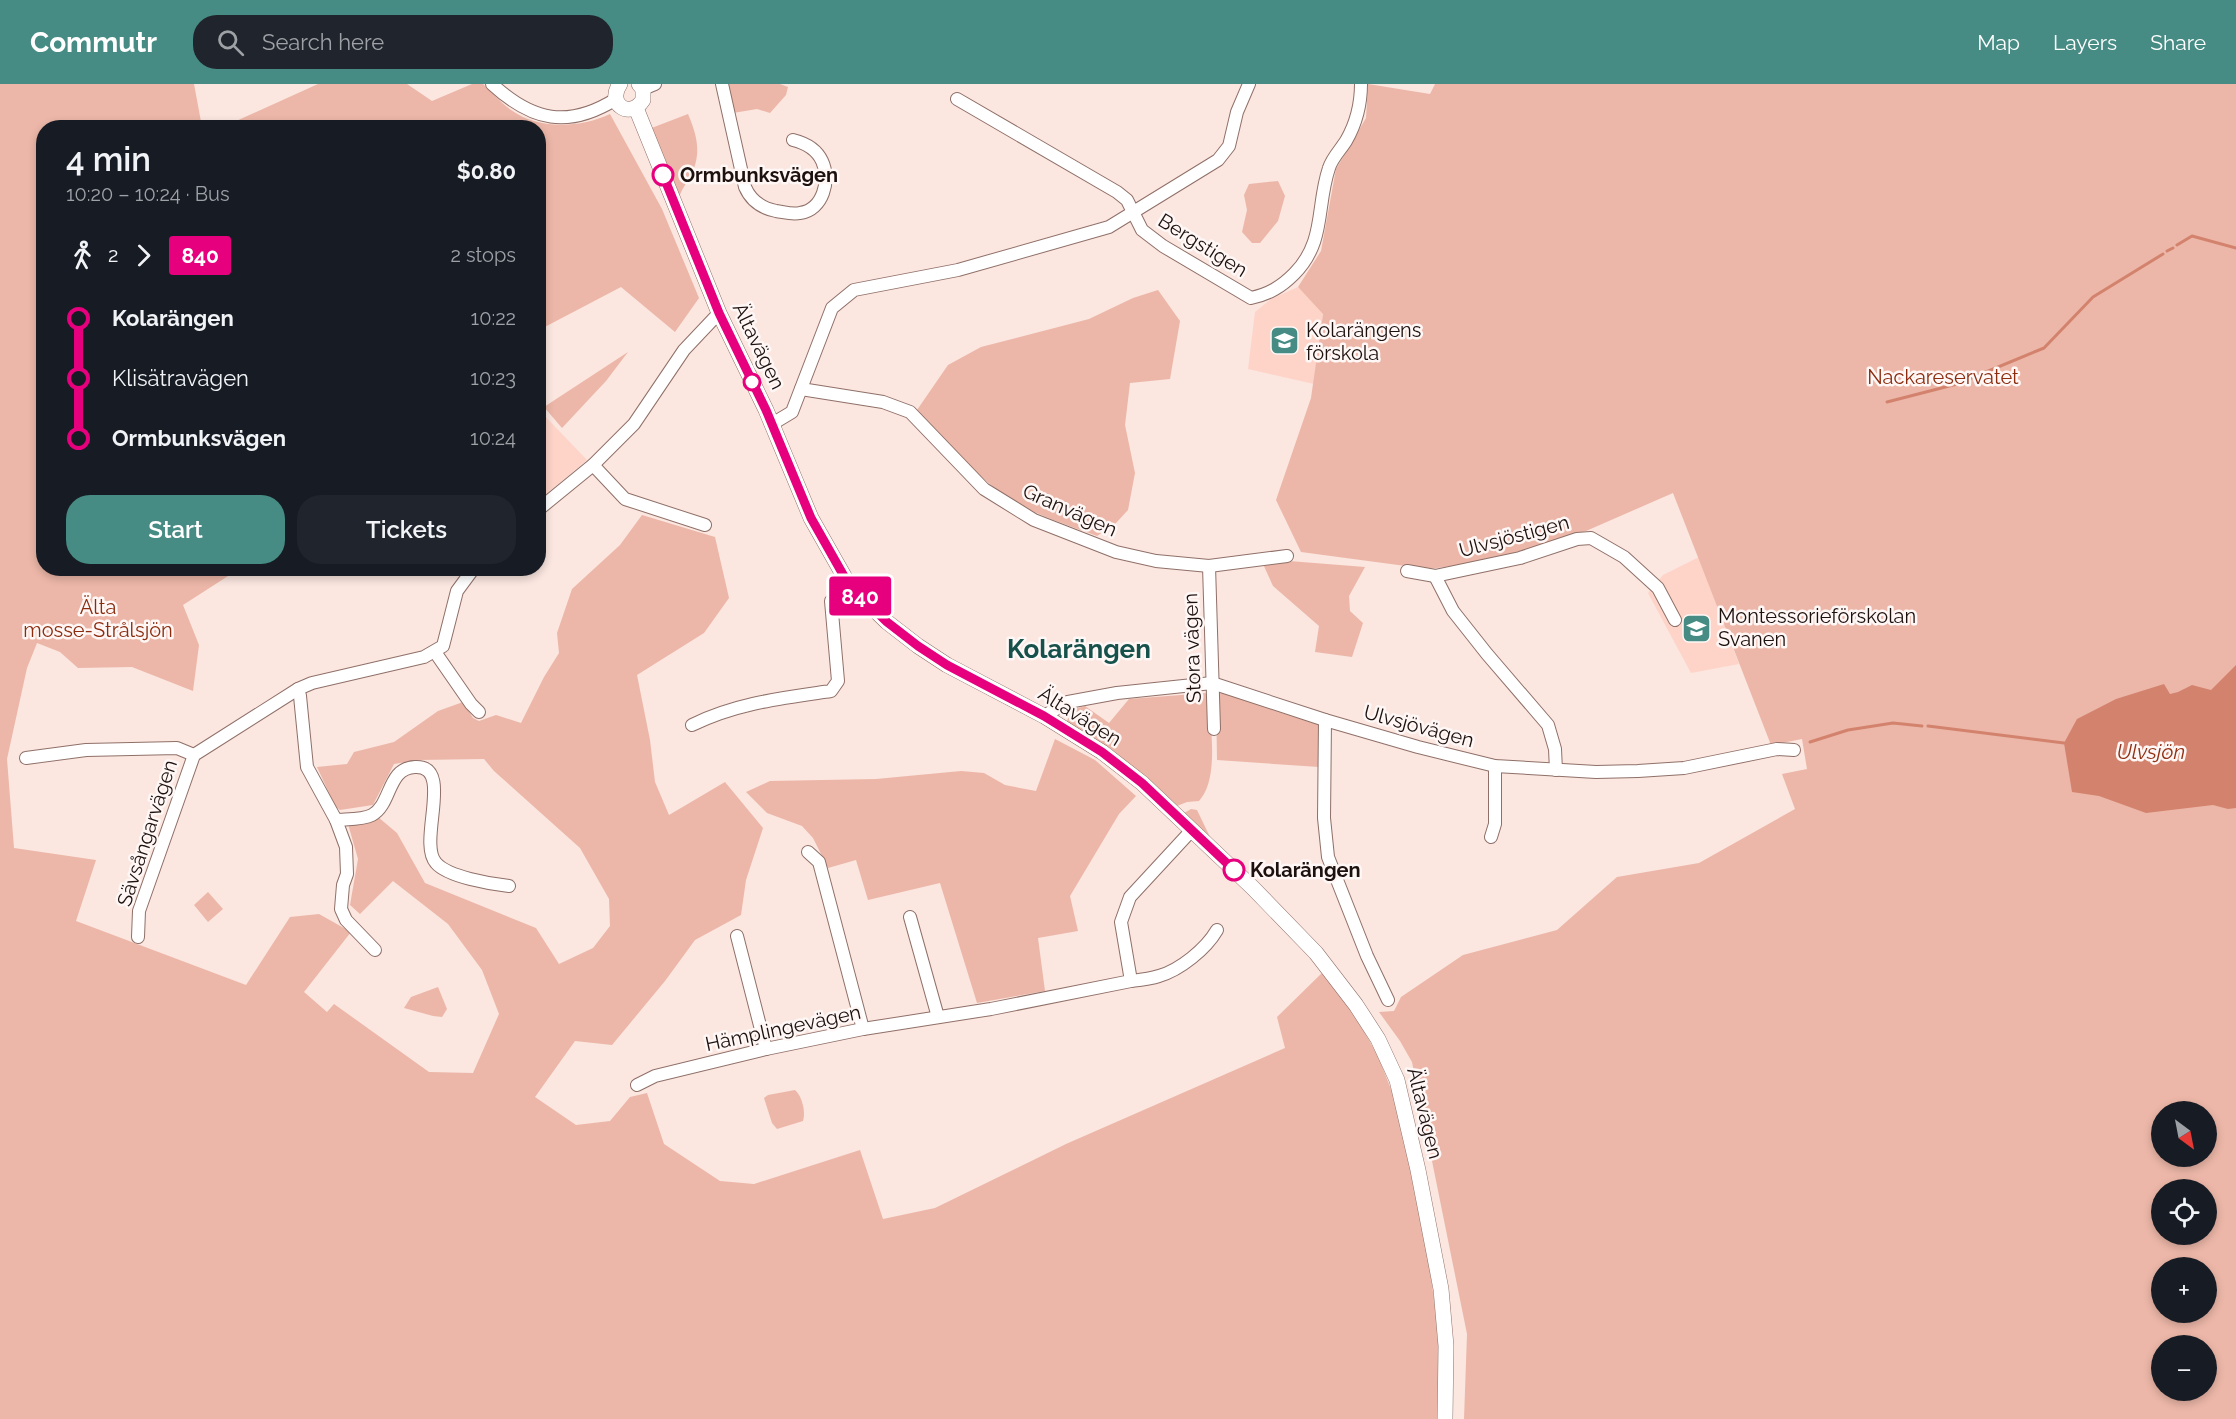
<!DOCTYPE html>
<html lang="en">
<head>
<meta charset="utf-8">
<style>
	:root { --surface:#171b24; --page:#20242c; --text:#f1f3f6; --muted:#9ea1a6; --accent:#468c84 }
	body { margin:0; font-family:Raleway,sans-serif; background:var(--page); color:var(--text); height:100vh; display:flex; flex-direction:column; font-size:22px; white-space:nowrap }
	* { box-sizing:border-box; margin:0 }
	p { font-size:20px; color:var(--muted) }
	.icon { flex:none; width:33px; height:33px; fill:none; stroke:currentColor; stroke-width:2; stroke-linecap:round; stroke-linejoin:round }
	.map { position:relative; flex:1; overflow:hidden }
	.side { position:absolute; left:36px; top:36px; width:510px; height:456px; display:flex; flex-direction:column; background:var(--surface); border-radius:24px; box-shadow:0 3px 9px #0003 }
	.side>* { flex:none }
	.badge { padding:0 12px; border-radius:4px; font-size:21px; line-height:39px }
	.needle { width:39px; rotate:148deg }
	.buttons { position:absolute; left:2151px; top:1017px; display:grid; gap:12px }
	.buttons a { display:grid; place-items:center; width:66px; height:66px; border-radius:50%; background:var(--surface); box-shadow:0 3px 9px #0003; font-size:30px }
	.map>.badge { position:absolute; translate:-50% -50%; box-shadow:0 0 0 3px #fff }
	.legs { display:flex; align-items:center; gap:9px; height:66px; padding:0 30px; font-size:20px }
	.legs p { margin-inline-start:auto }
	.overview { display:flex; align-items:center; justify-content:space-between; height:102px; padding:0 30px }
	h1 { font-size:33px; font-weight:600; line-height:45px }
	.button { display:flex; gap:12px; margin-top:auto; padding:12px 30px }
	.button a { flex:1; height:69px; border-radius:24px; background:var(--accent); color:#fff; font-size:24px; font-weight:600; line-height:69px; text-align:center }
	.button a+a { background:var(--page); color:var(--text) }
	ul { padding:0 30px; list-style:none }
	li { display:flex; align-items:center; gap:21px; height:60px; font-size:22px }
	li i { display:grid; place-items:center; width:9px; height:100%; margin:0 8px; background:currentColor }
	li i::after { content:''; width:15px; height:15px; margin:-8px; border:4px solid; border-radius:50%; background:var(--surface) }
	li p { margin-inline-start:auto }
	li:first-child i { background:linear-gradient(#0000 50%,currentColor 0) }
	li:last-child i { background:linear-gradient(currentColor 50%,#0000 0) }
	header { display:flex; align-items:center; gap:36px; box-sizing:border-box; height:84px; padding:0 30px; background:var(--accent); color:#fff }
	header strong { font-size:28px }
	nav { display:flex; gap:33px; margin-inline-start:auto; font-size:21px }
	.search { width:420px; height:54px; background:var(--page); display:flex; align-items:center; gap:15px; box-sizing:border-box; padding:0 21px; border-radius:24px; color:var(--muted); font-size:22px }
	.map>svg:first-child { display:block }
	.built { fill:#fed4c8 }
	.green { fill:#ecb7a8; fill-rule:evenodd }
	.water { fill:#d3836d }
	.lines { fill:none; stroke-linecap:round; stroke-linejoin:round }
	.stream { stroke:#d3836d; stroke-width:3 }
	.minor-casing { stroke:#8f7068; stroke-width:14 }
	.major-casing { stroke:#8f7068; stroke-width:16 }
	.minor { stroke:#fff; stroke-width:12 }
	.major { stroke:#fff; stroke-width:15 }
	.line-1-casing { stroke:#fff; stroke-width:14 }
	.line-1 { stroke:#e6007e; stroke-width:9 }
	.stop-1-dot { fill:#fff; stroke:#e6007e; stroke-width:3 }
	.labels { text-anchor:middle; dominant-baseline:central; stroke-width:5; stroke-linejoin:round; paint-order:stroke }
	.stop-label { font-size:20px; font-weight:bold; fill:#1d110e; stroke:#fef7f5; text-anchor:start }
	.street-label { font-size:20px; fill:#1d110e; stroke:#fef7f5 }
	.poi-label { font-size:20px; fill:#1d110e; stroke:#fef7f5; text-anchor:start }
	.park-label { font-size:20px; fill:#8b2c0f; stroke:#fef7f5 }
	.water-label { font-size:21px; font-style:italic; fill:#913115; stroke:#fef7f5 }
	.district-label { font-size:26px; font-weight:bold; fill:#17514b; stroke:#fef7f5 }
</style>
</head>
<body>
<header>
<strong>Commutr</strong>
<div class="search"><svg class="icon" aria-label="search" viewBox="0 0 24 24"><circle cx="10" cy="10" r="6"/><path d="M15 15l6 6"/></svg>Search here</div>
<nav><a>Map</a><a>Layers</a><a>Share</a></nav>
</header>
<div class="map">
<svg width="2236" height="1335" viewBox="0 0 2236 1335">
	<rect width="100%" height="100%" fill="#fbe6e0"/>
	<!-- built -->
	<g class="built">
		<path d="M1298 203 1323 229 1314 300 1248 285 1255 228 1271 215Z"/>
		<path d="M539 326 587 376 539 416H538Z"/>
		<path d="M1699 473 1739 580 1691 589 1648 509 1663 491Z"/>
	</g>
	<!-- green -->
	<g class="green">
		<path d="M0 0H194L202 43 44 44V484L239 485 183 521 199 561 193 607 132 583 78 584 60 568 37 559 27 584 7 675 14 764 96 776 76 837 246 901 290 833 319 830 351 848 304 908 327 928 334 920 429 988 473 989 499 930 482 886 448 840 393 797 360 830 350 821 358 775 348 740 378 733 397 749 425 799 536 844 559 880 593 864 610 842 609 815 580 764 494 687 484 675 418 676 394 680 373 721 340 726 335 722 317 683 347 680 354 668 394 658 438 627 463 618 473 634 479 637 496 631 521 639 544 593 559 569 557 549 572 505 620 461 642 431 715 453 729 514 704 549 637 591 650 656 655 698 669 731 725 698 763 744 746 796 741 831 695 856 665 897 612 961 575 957 535 1013 576 1041 610 1037 630 1013 647 1009 664 1060 720 1097 754 1100 860 1066 883 1135 935 1124 1066 1060 1285 964 1277 933 1324 887 1358 937 1378 972 1394 1013 1425 1149 1442 1274 1441 1335H0Z"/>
		<path d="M318 0H407L432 17 472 0H483C492 8 501 19 511 26 539 46 580 44 610 30L662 125 699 214 675 248 621 203 539 246 538 44 223 43Z"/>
		<path d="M727 0H780L788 3 786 11 770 29 757 25 733 29Z"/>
		<path d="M1368 0 1430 10 1435 0H2236V1335H1464L1467 1250 1412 978 1400 957 1379 928 1394 927 1401 913 1463 871 1557 846 1617 793 1699 779 1795 725 1782 690 1807 685 1802 655 1771 661 1673 409 1586 447 1513 469 1453 482 1428 485 1301 468 1276 416 1311 314 1323 230 1298 203 1321 167 1336 85 1366 34ZM2162 1028H2206V1072H2162ZM2162 1106H2206V1150H2162ZM2162 1184H2206V1228H2162ZM2162 1262H2206V1306H2162Z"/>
		<path d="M688 30C697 51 702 70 691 91 686 100 681 106 678 116L649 45Z"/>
		<path d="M1278 97 1285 112 1278 137 1260 159H1252L1242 148 1247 126 1244 111 1249 100Z"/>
		<path d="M1158 206 1180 237 1170 295 1130 299 1125 341 1135 389 1128 426 1116 439 1097 452C1065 440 1028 429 1000 408 969 385 944 354 917 326L948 281 981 263 1089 235 1133 214Z"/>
		<path d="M628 268 606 297 562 344 544 323Z"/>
		<path d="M1289 477 1365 483 1349 512 1350 527 1363 539 1352 573 1315 568 1319 542 1273 502 1263 480Z"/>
		<path d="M1224 608 1318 638 1319 683 1217 676 1216 611Z"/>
		<path d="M1207 609 1208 610C1210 640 1220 694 1199 717L1187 718 1177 722 1111 665 1066 640 1071 626 1085 622 1109 639 1129 615Z"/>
		<path d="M1055 655 1095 676 1136 712 1119 730 1070 812 1078 847 1038 854 1045 907 977 919 940 799 868 816 856 776 828 784 813 754 802 742 767 729 746 708 770 697 876 695 961 687 984 689 1005 701 1036 707Z"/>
		<path d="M1191 725 1197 726 1211 755 1184 729Z"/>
		<path d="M208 808 223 825 208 838 194 821Z"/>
		<path d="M438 903 447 925 442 933 433 932 404 924 411 913Z"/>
		<path d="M795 1006C802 1012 806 1028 803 1037L777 1045 772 1039 764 1014 768 1011Z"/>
	</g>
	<!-- water -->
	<path class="water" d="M2236 581V724L2228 725 2213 721 2146 729 2099 712 2072 708 2064 659 2077 635 2116 615 2164 600 2170 610 2178 608 2192 601 2211 606Z"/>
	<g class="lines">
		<!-- stream -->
		<g class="stream">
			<path d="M2177 161 2192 152 2236 164"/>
			<path d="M2167 167 2173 164"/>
			<path d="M1887 318 1957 300 2044 264 2093 213 2163 170"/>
			<path d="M1928 642 2064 659"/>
			<path d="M1810 658 1848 646 1893 639 1922 642"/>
		</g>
		<defs>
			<g id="minor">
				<path d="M492 0C532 37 568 45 616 15"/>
				<path d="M722 0 745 103C751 117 761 124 776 127 784 128 792 131 800 129 823 126 831 96 822 77 816 64 805 59 793 56"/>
				<path d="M643 5 655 0"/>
				<path d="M957 15 1117 108 1127 116 1142 146 1163 162 1251 214C1269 210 1281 203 1294 190 1326 158 1316 122 1329 84 1332 74 1341 65 1346 57 1357 38 1361 21 1361 0"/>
				<path d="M801 305 883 318 910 328 984 405 1034 436 1116 468 1156 477 1209 482 1287 472"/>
				<path d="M772 340 792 328 832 224 854 206 958 186 1109 143 1218 76 1229 62 1237 28 1249 0"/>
				<path d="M593 381 625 415 705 441"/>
				<path d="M538 426 593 381 634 340 684 266 719 229"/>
				<path d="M1209 482 1214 645"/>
				<path d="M1407 487 1435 492"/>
				<path d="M435 568 471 620 479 628"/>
				<path d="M298 605 300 612 307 683 336 736 346 763 347 790 343 801 341 825 346 836 375 866"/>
				<path d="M1044 632 1068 618 1117 609 1212 599 1325 636 1418 663 1495 682 1596 688 1638 687 1684 684 1777 665 1794 666"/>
				<path d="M1325 636 1324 734 1328 773 1367 872 1388 916"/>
				<path d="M692 641C736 619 783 614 831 607L838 597 831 517 849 501"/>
				<path d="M26 674 86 666 177 664 194 671"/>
				<path d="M1556 686 1555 665 1548 641 1487 570 1453 527 1435 492 1520 474 1577 455 1591 454 1624 473 1658 504 1675 536"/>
				<path d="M336 736C346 735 363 736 372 731 392 720 387 684 415 683 455 681 417 758 436 779 448 793 491 800 509 802"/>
				<path d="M1491 753 1495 740V682"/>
				<path d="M808 768 819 778 863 945"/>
				<path d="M910 833 938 933"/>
				<path d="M737 852 766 965"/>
				<path d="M138 853 139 827 194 671 298 605 312 599 424 573 443 562 457 507 474 484"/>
				<path d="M1131 897C1140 896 1150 895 1159 892 1180 886 1206 865 1217 846"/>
				<path d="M637 1001 655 992 766 965 863 945 991 925 1131 897 1121 838 1130 813 1191 747"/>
			</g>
			<g id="major">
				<path d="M620 0C606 20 630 36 643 16V5L639 0"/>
				<path d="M636 24 719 229 766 326 811 434 849 501 887 538 918 562 947 581 1044 632 1102 668 1142 699 1253 804 1316 869 1356 921 1378 955 1397 996 1418 1086 1441 1205 1446 1262 1445 1335"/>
			</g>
		</defs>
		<!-- minor casing -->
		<use href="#minor" class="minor-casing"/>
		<!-- major casing -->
		<use href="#major" class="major-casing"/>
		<!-- minor -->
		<use href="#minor" class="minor"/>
		<!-- major -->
		<use href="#major" class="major"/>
	</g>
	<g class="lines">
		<defs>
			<path id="line-1" d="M663 91 719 229 766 326 811 434 849 501 887 538 918 562 947 581 1044 632 1102 668 1142 699 1234 786"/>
		</defs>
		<!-- line-1 casing -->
		<use href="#line-1" class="line-1-casing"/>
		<!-- line-1 -->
		<use href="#line-1" class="line-1"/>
	</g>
	<!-- icons -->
	<defs>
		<symbol id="school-square" viewBox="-11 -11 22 22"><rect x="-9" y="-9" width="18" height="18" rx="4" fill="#468c84" stroke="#fef7f5"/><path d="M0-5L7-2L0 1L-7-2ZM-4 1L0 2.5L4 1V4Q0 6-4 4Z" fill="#fff"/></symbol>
	</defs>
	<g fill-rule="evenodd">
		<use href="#school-square" x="1268" y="240" width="33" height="33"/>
		<use href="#school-square" x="1680" y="528" width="33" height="33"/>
	</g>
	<!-- markers -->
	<g class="stop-1-dot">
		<circle cx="663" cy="91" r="10"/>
		<circle cx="752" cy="298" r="8"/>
		<circle cx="1234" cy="786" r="10"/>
	</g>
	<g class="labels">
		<!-- stop labels -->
		<g class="stop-label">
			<text x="680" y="91">Ormbunksvägen</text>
			<text x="1250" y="786">Kolarängen</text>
		</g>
		<!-- street labels -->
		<g class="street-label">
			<text transform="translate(1203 161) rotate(32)">Bergstigen</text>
			<text transform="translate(759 262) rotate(64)">Ältavägen</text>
			<text transform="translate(1070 426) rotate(24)">Granvägen</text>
			<text transform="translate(1514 452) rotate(-15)">Ulvsjöstigen</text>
			<text transform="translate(1192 564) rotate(-92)">Stora vägen</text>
			<text transform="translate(1080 632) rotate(32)">Ältavägen</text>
			<text transform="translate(1419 642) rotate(15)">Ulvsjövägen</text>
			<text transform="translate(147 749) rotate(-72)">Sävsångarvägen</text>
			<text transform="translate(783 944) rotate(-12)">Hämplingevägen</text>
			<text transform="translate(1425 1029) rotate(76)">Ältavägen</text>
		</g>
		<!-- poi labels -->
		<g class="poi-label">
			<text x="1306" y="246">Kolarängens<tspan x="1306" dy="23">förskola</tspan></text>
			<text x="1718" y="532">Montessorieförskolan<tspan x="1718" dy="23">Svanen</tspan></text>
		</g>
		<!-- park labels -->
		<g class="park-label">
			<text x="1943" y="293">Nackareservatet</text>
			<text x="98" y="523">Älta<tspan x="98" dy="23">mosse-Strålsjön</tspan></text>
		</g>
		<!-- water labels -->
		<g class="water-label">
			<text x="2151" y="667">Ulvsjön</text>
		</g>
		<!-- district labels -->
		<g class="district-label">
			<text x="1079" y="565">Kolarängen</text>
		</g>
	</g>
</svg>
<div class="buttons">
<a><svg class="needle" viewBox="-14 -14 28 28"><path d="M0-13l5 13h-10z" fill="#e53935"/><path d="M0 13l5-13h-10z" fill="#9ea1a6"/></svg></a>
<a><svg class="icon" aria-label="locate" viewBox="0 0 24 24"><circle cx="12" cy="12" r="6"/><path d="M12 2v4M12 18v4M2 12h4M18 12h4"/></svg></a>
<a>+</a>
<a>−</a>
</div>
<b class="badge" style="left:860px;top:512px;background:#e6007e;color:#fff">840</b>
<section class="side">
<div class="overview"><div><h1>4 min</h1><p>10:20 – 10:24 · Bus</p></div><b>$0.80</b></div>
<div class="legs"><svg class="icon" aria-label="walk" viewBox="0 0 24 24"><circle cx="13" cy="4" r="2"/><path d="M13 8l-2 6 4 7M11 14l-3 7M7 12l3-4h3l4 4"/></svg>2<svg class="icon" aria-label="forward" viewBox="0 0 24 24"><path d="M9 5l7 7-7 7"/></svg><b class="badge" style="background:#e6007e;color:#fff">840</b><p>2 stops</p></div>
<ul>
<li><i style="color:#e6007e"></i><b>Kolarängen</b><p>10:22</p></li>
<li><i style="color:#e6007e"></i><span>Klisätravägen</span><p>10:23</p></li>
<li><i style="color:#e6007e"></i><b>Ormbunksvägen</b><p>10:24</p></li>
</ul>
<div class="button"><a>Start</a><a>Tickets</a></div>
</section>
</div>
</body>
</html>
